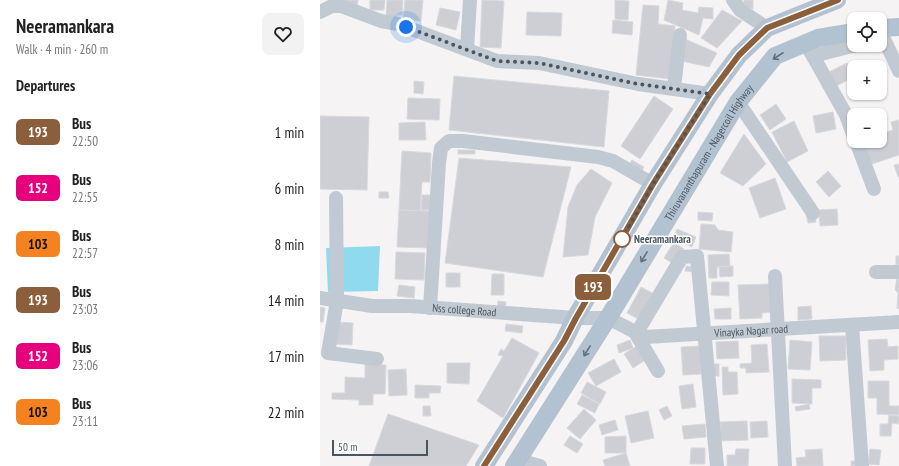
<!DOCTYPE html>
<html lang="en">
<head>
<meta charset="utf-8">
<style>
	:root { --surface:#fff; --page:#f2f2f2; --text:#222; --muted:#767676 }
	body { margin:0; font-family:"PT Sans Narrow",sans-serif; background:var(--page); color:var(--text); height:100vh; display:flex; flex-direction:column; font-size:15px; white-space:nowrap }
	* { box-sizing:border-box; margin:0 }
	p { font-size:13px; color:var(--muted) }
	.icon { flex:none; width:22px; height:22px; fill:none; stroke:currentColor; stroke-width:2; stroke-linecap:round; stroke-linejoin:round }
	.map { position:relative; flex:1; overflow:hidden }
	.side { display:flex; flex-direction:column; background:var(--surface); width:320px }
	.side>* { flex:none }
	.badge { padding:0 8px; border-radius:6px; font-size:14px; line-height:26px }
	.tools { position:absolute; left:527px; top:12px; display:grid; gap:8px }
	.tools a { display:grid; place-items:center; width:40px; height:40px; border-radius:8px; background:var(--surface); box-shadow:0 1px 3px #0004; font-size:20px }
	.scale { position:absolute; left:12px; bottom:10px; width:96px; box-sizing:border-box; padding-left:4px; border:2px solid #4a5661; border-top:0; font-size:11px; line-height:14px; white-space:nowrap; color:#4a5661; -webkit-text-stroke:3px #fff; paint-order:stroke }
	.you { position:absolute; width:20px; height:20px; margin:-10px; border:3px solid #fff; border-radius:50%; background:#1a73e8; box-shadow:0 0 0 6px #1a73e833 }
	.map>.badge { position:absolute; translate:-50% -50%; box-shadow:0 0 0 2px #fff }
	h2 { padding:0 16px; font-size:15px; line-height:36px }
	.round { display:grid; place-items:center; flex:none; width:42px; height:42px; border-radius:8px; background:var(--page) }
	.overview { display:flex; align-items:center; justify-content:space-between; height:68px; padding:0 16px }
	h1 { font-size:19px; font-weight:800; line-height:30px }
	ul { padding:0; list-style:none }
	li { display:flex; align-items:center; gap:12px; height:56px; padding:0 16px }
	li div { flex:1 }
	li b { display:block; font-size:15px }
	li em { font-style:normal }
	li .badge { min-width:44px; font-weight:700; text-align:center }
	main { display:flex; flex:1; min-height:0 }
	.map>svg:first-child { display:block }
	.water { fill:#90daee }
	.building { fill:#cdcfd5; stroke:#d7d9de }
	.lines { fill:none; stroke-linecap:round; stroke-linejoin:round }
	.minor { stroke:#c1cad2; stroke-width:14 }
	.major { stroke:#b3c2d1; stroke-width:18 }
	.oneway { stroke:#64717d }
	.line-casing { stroke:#fff; stroke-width:9 }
	.line { stroke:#8b5e3c; stroke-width:6 }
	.walk { stroke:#4a5661; stroke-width:4; stroke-dasharray:0 7.2 }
	.stop-dot { fill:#fff; stroke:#8b5e3c; stroke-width:2 }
	.labels { text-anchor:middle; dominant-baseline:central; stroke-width:3; stroke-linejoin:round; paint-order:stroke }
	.street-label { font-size:11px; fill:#4a5661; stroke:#fff }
	.stop-label { font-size:11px; font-weight:bold; fill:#4a5661; stroke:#fff; text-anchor:start }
</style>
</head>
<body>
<main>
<section class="side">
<div class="overview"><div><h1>Neeramankara</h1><p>Walk · 4 min · 260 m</p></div><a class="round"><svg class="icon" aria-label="heart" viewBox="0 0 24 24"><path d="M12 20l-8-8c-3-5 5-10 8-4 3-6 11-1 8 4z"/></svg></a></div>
<h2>Departures</h2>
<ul>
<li><span class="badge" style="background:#8b5e3c;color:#fff">193</span><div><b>Bus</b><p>22:50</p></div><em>1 min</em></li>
<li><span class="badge" style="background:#e6007e;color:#fff">152</span><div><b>Bus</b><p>22:55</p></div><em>6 min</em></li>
<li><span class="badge" style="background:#f58220;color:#111">103</span><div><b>Bus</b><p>22:57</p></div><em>8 min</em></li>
<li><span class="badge" style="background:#8b5e3c;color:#fff">193</span><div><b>Bus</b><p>23:03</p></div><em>14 min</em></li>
<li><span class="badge" style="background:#e6007e;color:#fff">152</span><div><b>Bus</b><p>23:06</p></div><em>17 min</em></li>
<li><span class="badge" style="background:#f58220;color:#111">103</span><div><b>Bus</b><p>23:11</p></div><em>22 min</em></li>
</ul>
</section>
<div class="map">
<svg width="579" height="466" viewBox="0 0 579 466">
	<rect width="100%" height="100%" fill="#f5f3f3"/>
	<!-- water -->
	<path class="water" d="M60 246 58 291 8 292 6 248Z"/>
	<!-- building -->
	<g class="building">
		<path d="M18 0H38L37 6Z"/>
		<path d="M50 0H65L64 10H50Z"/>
		<path d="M67 0H83L82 15H76L75 20 66 19Z"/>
		<path d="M85 0H103L101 21 83 20Z"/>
		<path d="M162 0 184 1 181 48 160 47Z"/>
		<path d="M295 0 309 1 308 20 295 19Z"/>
		<path d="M348 0 363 3 362 10 378 13 379 7 393 8V19L383 18 379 35 344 20Z"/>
		<path d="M424 0H433V9L423 8Z"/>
		<path d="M323 5 339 6 338 24 355 26 350 79 316 75Z"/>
		<path d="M120 8 140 12 136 30 116 25Z"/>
		<path d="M402 10 422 21 397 48 381 38Z"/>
		<path d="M207 12 242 13 241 36 206 35Z"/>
		<path d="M293 20 313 22 312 35 292 33Z"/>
		<path d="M365 39 397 53 389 67 362 61Z"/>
		<path d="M527 63 534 77 514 87 507 73Z"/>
		<path d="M134 76 289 91 284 147 129 130Z"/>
		<path d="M94 81 104 82 103 94 94 93Z"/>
		<path d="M334 96 353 109 320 159 301 146Z"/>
		<path d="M88 98 120 99 119 120 87 119Z"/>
		<path d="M456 104 466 119 450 130 440 115Z"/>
		<path d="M557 109 559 115H541Z"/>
		<path d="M513 112 516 129 496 133 493 116Z"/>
		<path d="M0 116 49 117 47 190 0 189Z"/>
		<path d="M560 117 564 129 560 131Z"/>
		<path d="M579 120V155L549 165 541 141H560V134L573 130 571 122Z"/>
		<path d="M474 121 488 151 467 162 452 132Z"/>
		<path d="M105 122 106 140H79V123Z"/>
		<path d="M424 134 446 164 423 186 400 173Z"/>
		<rect x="138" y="150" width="17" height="4"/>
		<path d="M82 151 111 153 110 182H102L100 211 79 210Z"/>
		<path d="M139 158 251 167 223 277 125 263Z"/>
		<path d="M312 160 324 167 322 171 309 164Z"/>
		<path d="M579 164V177H578L574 165Z"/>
		<path d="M271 169 292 183 275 217 268 255 243 257 248 207 257 185Z"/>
		<path d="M508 171 521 186 509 197 496 182Z"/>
		<path d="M455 178 466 209 440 218 429 188Z"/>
		<path d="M59 192H68L69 198H59Z"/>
		<path d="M102 195H112L111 210H101Z"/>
		<path d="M517 209 518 225 500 226 499 210Z"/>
		<path d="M79 210 110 211 109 248 77 247Z"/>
		<path d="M378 212 393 213 392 221 378 220Z"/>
		<path d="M494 213 496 222 488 223 486 215Z"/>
		<path d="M381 224 395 225 398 230 413 232 411 252 379 249Z"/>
		<path d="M357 229 376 237 372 247 353 239Z"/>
		<path d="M354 242 364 249 354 264 344 258Z"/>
		<path d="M76 252 105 253 104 280 75 279Z"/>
		<path d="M409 254 410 266 397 267V278H389L388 255Z"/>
		<rect x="576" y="256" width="3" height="9"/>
		<path d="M366 266 375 267V272L365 271Z"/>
		<path d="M413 266V276L400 277 399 267Z"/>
		<rect x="126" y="273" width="14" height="14"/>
		<path d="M172 274H184V295H171Z"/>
		<path d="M577 278H579V308L577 309 578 293 575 290Z"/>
		<path d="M392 282H409V296L391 295Z"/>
		<path d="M452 284 453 312 442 313V318L420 319 418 285Z"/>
		<path d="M79 285 95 287 94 298 77 296Z"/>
		<path d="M321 287 334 294 320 320 307 313Z"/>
		<path d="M178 301 186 302 185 312 177 311Z"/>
		<path d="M491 306 492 319 478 320V307Z"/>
		<path d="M0 307 5 308 3 322H0Z"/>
		<path d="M411 308V319H395L394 309Z"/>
		<path d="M16 322 33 323 32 345 14 344Z"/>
		<path d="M186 324 203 326 202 333 185 331Z"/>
		<path d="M499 336H526V360L500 361Z"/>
		<path d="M192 338 219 353 183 418 157 401 183 356 178 355 181 349 184 351Z"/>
		<path d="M567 339 568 347 578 346V359L564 360V370L550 371 548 340Z"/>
		<path d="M310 340 313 348 299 353 297 345Z"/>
		<path d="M470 340 492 342 490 370 468 369Z"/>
		<path d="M418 341 419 358 397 359 396 342Z"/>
		<path d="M447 344 449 372 426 373V368H420V364L432 363 431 345Z"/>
		<path d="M318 345 327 359 313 368 304 354Z"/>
		<path d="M380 346 381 374 363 375 361 347Z"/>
		<path d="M294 359 301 372 276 386 268 373Z"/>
		<path d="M127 363H150L149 384 127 383Z"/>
		<path d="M45 364 66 365 65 394H53V405H39V400L12 399V393H25V377L45 378Z"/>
		<rect x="392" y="364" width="7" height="12"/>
		<path d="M402 367H408V372H417L418 394 403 395Z"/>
		<path d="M86 369 87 395 69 396 68 370Z"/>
		<path d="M472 379 501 380V388H492V404L472 403Z"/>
		<path d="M548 381H569V406H579V415L557 414V398H548Z"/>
		<path d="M267 382 286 392 280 404 261 393Z"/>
		<path d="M373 384 376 407 362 409 359 386Z"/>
		<path d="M95 385 121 386 120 393H109V398H95Z"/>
		<path d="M262 395 279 404 275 413 257 404Z"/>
		<path d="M489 404 490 409 476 411 475 407Z"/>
		<path d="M103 406H110L111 416H103Z"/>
		<path d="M347 406 352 416 344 420 339 410Z"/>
		<path d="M264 409 276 420 260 439 247 428Z"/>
		<path d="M328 411 334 438 311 443 305 416Z"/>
		<path d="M68 414 159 445 146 466H49Z"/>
		<path d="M569 415 579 416V424L572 423 571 436H560V424H568Z"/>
		<path d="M295 420 298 430 282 435 279 425Z"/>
		<path d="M427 421 428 440 401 441 400 422Z"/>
		<path d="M447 421 448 437 431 438 430 422Z"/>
		<path d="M385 424 386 437 364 439 362 426Z"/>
		<path d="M250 436 263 444 257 453 244 445Z"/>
		<path d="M306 436V453H285V437Z"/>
		<path d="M371 448H385V464H370Z"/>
		<path d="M416 449H429L428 466H407V455H415Z"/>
		<path d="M502 449 503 466H477L476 458 486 457 485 450Z"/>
		<path d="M550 449 561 450 559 465 548 464Z"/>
		<path d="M306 453 310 466H285L283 460Z"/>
		<rect x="531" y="461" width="5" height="5"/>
	</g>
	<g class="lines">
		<!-- minor -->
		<g class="minor">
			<path d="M413 0 420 10 447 28"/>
			<path d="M0 12 12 6H21L61 21 78 24 177 61 219 63 318 84 390 94"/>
			<path d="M560 41H565L579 71"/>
			<path d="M488 48 493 56 536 45"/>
			<path d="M147 49 150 0"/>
			<path d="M493 56 526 115 534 137"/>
			<path d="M354 88 360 35"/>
			<path d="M418 102 493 213"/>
			<path d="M536 141 554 189"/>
			<path d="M16 198 17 301 8 353 57 359"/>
			<path d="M556 272H579"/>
			<path d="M455 276 465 466"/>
			<path id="s1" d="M0 298 52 306H90L255 318H288L325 337 579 322"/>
			<path d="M110 308 119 163 121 148 129 141H143L278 157 293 161 333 184"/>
			<path d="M532 325 542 466"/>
			<path d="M338 371 316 334 362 257 377 256 397 466"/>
			<path d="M198 460 220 466"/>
		</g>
		<!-- major -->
		<g class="major">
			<path d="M560 28 579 27"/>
			<path d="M164 466 244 341 255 318 333 184 390 94 419 55 447 28 517 0"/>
			<path id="s2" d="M194 466 288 318 418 102 455 56 498 38 534 32"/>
		</g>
	</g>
	<!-- one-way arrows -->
	<defs><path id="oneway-shaft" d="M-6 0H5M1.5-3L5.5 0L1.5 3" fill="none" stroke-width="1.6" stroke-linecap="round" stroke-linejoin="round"/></defs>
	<g class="oneway">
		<use href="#oneway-shaft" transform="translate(458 56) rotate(147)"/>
		<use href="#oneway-shaft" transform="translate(324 257) rotate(121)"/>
		<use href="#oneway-shaft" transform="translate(267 351) rotate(122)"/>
	</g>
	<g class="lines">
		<defs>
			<path id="line" d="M164 466 244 341 256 318 333 184 390 94 419 55 447 28 518 0"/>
		</defs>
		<!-- line casing -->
		<use href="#line" class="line-casing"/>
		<!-- line -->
		<use href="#line" class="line"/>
		<!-- walk -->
		<path class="walk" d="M86 27 177 61 219 63 318 84 390 94 333 184 299 244 302 239"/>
	</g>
	<!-- markers -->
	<circle class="stop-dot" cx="302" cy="239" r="8"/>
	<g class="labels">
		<!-- street labels -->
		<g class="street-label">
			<text stroke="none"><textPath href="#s2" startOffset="369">Thiruvananthapuram - Nagercoil Highway</textPath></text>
			<text stroke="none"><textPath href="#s1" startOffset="145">Nss college Road</textPath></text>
			<text stroke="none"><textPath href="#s1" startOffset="437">Vinayka Nagar road</textPath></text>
		</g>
		<!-- stop labels -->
		<g class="stop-label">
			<text x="314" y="239">Neeramankara</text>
		</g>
	</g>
</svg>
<div class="tools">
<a><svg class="icon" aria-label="locate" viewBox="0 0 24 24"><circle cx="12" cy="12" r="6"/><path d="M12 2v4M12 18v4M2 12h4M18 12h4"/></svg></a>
<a>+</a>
<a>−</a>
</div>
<div class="scale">50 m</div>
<div class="you" style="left:86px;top:27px"></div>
<b class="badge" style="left:273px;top:287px;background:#8b5e3c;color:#fff">193</b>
</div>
</main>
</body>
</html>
